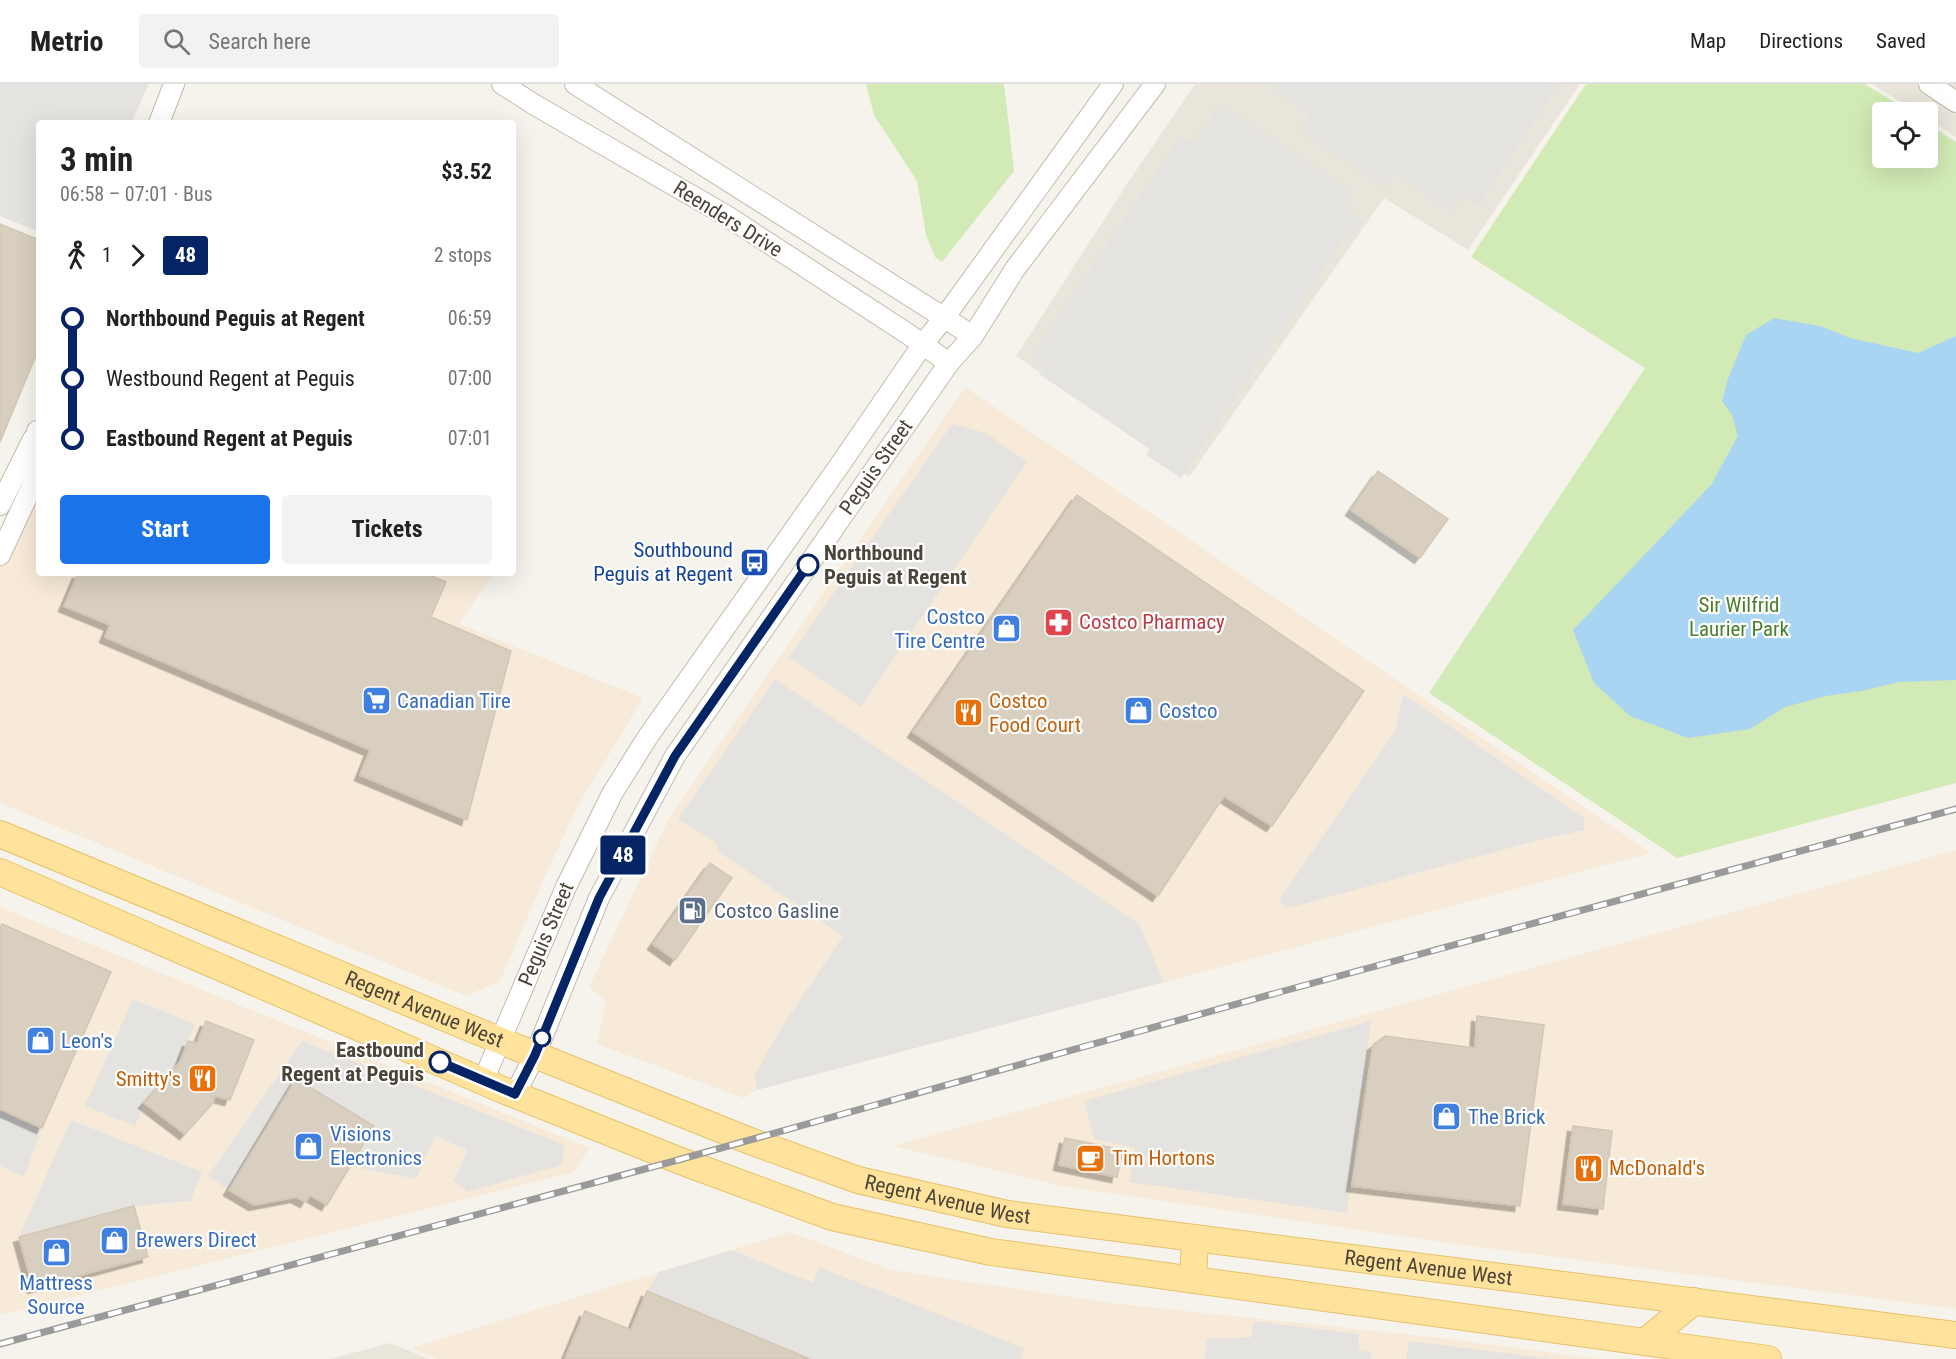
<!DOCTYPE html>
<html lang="en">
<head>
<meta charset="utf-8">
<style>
	:root { --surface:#fff; --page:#f2f2f2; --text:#222; --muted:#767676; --line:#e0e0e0; --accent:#1a73e8 }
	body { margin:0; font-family:"Roboto Condensed",sans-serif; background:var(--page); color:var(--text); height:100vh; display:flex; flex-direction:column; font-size:22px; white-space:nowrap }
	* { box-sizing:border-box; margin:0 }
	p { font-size:20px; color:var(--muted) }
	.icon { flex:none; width:33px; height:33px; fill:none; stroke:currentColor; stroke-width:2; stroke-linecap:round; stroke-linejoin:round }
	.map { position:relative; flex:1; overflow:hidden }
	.panel { position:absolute; left:36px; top:36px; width:480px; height:456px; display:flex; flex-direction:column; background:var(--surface); border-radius:6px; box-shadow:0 6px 24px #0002 }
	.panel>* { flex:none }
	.badge { padding:0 12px; border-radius:4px; font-size:21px; line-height:39px }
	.controls { position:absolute; left:1872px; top:18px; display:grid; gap:12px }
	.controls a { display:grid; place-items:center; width:66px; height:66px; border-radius:6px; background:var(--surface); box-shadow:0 6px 24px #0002; font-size:30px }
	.map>.badge { position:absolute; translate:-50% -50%; box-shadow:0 0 0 3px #fff }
	.legs { display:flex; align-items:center; gap:9px; height:66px; padding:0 24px; font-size:20px }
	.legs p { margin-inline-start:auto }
	.summary { display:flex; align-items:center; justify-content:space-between; height:102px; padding:0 24px }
	h1 { font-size:33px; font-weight:700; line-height:45px }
	.action { display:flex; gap:12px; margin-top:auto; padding:12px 24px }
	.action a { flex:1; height:69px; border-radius:6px; background:var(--accent); color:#fff; font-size:24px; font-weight:700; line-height:69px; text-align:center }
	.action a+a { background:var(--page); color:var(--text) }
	ul { padding:0 24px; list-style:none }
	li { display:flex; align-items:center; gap:21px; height:60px; font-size:22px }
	li i { display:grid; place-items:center; width:9px; height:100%; margin:0 8px; background:currentColor }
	li i::after { content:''; width:15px; height:15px; margin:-8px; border:4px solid; border-radius:50%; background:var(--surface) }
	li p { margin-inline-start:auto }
	li:first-child i { background:linear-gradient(#0000 50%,currentColor 0) }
	li:last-child i { background:linear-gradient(currentColor 50%,#0000 0) }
	header { display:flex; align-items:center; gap:36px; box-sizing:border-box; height:84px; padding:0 30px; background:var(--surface); border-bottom:2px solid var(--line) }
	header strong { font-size:28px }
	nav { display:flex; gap:33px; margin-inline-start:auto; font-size:21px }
	.search { width:420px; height:54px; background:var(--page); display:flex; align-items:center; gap:15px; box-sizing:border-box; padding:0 21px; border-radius:6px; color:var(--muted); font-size:22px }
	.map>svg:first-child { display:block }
	.residential { fill:#eae5da }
	.commercial { fill:#f7ead8 }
	.green { fill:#d2eab5 }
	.parking { fill:#e5e3e0 }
	.water { fill:#a9d4f2 }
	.building { fill:#d8cfc1; stroke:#d3c7b4; stroke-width:1.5; filter:url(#shadow) }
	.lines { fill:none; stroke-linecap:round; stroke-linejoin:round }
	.minor-casing { stroke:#c2bbae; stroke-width:22 }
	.major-casing { stroke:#e6c16a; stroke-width:28 }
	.minor { stroke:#fff; stroke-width:20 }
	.major { stroke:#ffe39c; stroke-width:26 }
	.rail-casing { stroke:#9a9a9a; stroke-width:7 }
	.rail { stroke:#fff; stroke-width:4.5; stroke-dasharray:14; stroke-linecap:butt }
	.line-1-casing { stroke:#fff; stroke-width:14 }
	.line-1 { stroke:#052465; stroke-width:9 }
	.stop-1-dot { fill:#fff; stroke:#052465; stroke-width:3 }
	.labels { text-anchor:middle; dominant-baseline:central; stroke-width:4.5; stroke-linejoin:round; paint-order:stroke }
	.street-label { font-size:21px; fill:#4b4439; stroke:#fff }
	.transit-label { font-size:21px; fill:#164399; stroke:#fff; text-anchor:end }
	.stop-label { font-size:21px; font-weight:bold; fill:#4b4439; stroke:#fff; text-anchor:start }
	.park-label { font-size:21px; fill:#4a7f2a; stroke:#fff }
	.shop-label { font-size:21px; fill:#366cbe; stroke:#fff; text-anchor:start }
	.health-label { font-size:21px; fill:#be3a42; stroke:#fff; text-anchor:start }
	.food-label { font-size:21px; fill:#c56008; stroke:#fff; text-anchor:start }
	.service-label { font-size:21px; fill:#4e5e75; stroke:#fff; text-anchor:start }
</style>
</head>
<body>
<header>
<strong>Metrio</strong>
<div class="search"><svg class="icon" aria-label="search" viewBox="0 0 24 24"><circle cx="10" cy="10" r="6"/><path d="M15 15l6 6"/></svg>Search here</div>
<nav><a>Map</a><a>Directions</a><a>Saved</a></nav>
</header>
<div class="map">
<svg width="1956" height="1275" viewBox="0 0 1956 1275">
	<defs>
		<filter id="shadow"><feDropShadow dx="-5.5" dy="5.5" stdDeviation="0" flood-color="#0004"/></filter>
	</defs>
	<rect width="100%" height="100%" fill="#f6f3ec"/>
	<!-- residential -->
	<g class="residential">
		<path d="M1195 0H1580L1468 166 1384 114 1189 393 1016 272 1129 97Z"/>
		<path d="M1872 0H1956V53L1928 35V28H1917Z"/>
		<path d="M390 1259 429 1275H330Z"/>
	</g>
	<!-- commercial -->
	<g class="commercial">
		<path d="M965 303 1651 769 757 1006 743 1014 597 960 606 917 589 903 669 734Z"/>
		<path d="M39 388V489H493L459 540 643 614 579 720 549 783 500 897 466 912 0 719V481Z"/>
		<path d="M1956 766V1225L1448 1159 1062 1102 893 1062Z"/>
		<path d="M0 823 589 1064 574 1088 0 1231Z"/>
		<path d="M790 1148 891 1186 1119 1220 1433 1253 1600 1275H436L411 1264Z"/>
	</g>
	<!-- green -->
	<g class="green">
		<path d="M866 0H1004L1014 87 942 178 935 173 926 151 917 97 874 31Z"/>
		<path d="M1586 0H1865L1910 28H1882V74H1928V40L1956 58V699L1677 774 1429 609 1645 284 1471 173Z"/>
	</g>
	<!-- parking -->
	<g class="parking">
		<path d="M0 0H149L131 39H39V148L0 132Z"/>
		<path d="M1264 0H1559L1478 122 1462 111 1451 128 1394 90 1384 103 1300 47 1310 31Z"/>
		<path d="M1220 19 1353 108 1343 124 1363 137 1351 155 1345 152 1181 394 1146 371 1150 365 1039 290 1044 282 1031 273 1181 51 1193 59Z"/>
		<path d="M952 340 986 349 1027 378 861 623 789 573Z"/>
		<path d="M775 595 1139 840 1164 898 756 1006 755 991 778 949 843 852 719 768 715 758 678 735Z"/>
		<path d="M1403 610 1584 734V746L1535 757 1292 823H1286L1280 817 1281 813 1395 647Z"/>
		<path d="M133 915 195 940 180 978 144 1019 135 1042 85 1022Z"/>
		<path d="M1371 937 1347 1129 1129 1098 1135 1064 1094 1055 1084 1017Z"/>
		<path d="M302 957 565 1061 561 1081 467 1108 454 1097 467 1066 435 1052 416 1095 350 1082 378 1037 374 1042 296 995 229 1106 208 1092Z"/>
		<path d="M0 1025 42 1044 24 1093 0 1082Z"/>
		<path d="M71 1036 202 1088 190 1117 134 1122 19 1153Z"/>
		<path d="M732 1166 813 1199 819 1183 1024 1264 1021 1275H810L647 1207 659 1188Z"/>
		<path d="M1253 1237 1359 1250 1358 1266 1372 1269 1371 1275H1204L1207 1254 1223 1255 1251 1253Z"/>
		<path d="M1409 1257 1552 1275H1406Z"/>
	</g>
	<!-- water -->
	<path class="water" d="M1774 234 1820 242 1850 254 1918 269 1956 252V596L1899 598 1861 607 1826 612 1785 623 1750 645 1688 654 1630 632 1594 599 1573 546 1711 401 1738 352 1732 331 1722 317 1728 295 1746 251Z"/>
	<!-- building -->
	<g class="building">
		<path d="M0 140 39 156V264L0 358Z"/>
		<path d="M1378 387 1448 435 1420 474 1351 426Z"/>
		<path d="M1077 411 1364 607 1272 742 1224 712 1158 812 913 648Z"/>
		<path d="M78 489H424L446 498 431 533 511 567 467 736 360 691 370 666 105 553 110 541 64 522Z"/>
		<path d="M710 779 732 794 675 876 653 860Z"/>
		<path d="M2 840 111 888 42 1044 0 1025V844Z"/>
		<path d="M1477 932 1544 941 1520 1122 1352 1102 1373 961 1385 952 1475 964Z"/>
		<path d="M206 937 254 956 230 1016 215 1012 213 1019 185 1050 144 1019 180 978 188 957 197 959Z"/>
		<path d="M296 995 374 1042 327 1121 310 1111 306 1118 296 1113 254 1121 229 1106Z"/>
		<path d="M1573 1042 1612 1047 1603 1125 1563 1120Z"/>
		<path d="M1065 1054 1123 1066 1117 1093 1059 1081Z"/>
		<path d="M134 1122 148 1173 33 1204 19 1153Z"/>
		<path d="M647 1207 810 1275H565L585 1227 631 1246Z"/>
	</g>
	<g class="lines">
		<defs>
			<g id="minor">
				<path d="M502 0 535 21 727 132 908 250 949 279"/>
				<path d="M575 0 973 252"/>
				<path d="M1929 0 1956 18"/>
				<path d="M159 39 174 0"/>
				<path d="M0 421 33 355"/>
				<path d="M0 471 33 400 37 347"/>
				<path d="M483 997 566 803 612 710 647 654 837 385 923 260 944 234 1113 0"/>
				<path d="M515 1010 535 971 599 814 675 672 949 279 973 252 1015 185 1155 0"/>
			</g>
			<g id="major">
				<path id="s1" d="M0 750 535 971 750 1057 858 1096 1007 1130 1956 1251"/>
				<path d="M0 788 503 1006 678 1076 832 1133 991 1168 1768 1275"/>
				<path d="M1193 1196 1195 1154"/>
				<path d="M1645 1258 1694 1217"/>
			</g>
		</defs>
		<!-- minor casing -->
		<use href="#minor" class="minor-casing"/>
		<!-- major casing -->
		<use href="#major" class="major-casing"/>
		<!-- minor -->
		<use href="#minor" class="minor"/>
		<!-- major -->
		<use href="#major" class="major"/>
		<defs>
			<path id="rail" d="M0 1260 678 1076 1280 908 1956 725"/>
		</defs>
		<!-- rail casing -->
		<use href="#rail" class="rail-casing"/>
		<!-- rail -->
		<use href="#rail" class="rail"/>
	</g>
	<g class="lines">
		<defs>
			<path id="line-1" d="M440 978 515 1010 535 971 599 814 675 672 808 481"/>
		</defs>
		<!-- line-1 casing -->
		<use href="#line-1" class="line-1-casing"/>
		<!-- line-1 -->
		<use href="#line-1" class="line-1"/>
	</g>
	<!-- icons -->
	<defs>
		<symbol id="bus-square" viewBox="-11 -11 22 22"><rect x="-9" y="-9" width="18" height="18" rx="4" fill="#1a4fb4" stroke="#fff"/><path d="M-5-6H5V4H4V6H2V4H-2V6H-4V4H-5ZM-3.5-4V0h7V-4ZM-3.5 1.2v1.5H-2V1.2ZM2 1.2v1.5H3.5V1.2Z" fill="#fff"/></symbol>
		<symbol id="pharmacy-square" viewBox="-11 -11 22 22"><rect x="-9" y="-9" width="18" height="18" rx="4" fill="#e0444e" stroke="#fff"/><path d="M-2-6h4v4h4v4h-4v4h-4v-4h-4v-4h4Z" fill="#fff"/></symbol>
		<symbol id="shop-square" viewBox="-11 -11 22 22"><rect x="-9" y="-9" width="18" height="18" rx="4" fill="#3f7fe0" stroke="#fff"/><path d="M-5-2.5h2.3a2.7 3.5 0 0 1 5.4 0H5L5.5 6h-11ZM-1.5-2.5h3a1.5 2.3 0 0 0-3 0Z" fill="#fff"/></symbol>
		<symbol id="supermarket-square" viewBox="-11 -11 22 22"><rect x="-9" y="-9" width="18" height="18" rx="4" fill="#3f7fe0" stroke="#fff"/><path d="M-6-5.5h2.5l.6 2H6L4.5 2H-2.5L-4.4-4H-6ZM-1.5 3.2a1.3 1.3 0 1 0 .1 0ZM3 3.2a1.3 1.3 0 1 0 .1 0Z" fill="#fff"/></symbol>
		<symbol id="restaurant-square" viewBox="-11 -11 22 22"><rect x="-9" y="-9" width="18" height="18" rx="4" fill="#e8710a" stroke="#fff"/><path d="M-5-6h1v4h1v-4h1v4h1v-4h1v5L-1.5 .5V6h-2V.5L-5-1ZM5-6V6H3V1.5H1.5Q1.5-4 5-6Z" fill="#fff"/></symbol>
		<symbol id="fuel-square" viewBox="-11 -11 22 22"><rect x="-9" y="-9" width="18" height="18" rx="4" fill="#5c6f8a" stroke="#fff"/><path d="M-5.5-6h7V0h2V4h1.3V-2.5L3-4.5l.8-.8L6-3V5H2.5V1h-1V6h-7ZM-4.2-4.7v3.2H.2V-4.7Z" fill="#fff"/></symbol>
		<symbol id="cafe-square" viewBox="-11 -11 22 22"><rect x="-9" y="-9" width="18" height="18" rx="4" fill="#e8710a" stroke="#fff"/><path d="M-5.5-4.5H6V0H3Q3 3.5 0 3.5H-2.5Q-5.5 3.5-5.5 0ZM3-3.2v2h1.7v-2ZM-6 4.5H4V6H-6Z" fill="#fff"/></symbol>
	</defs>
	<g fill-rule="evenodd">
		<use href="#bus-square" x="738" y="462" width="33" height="33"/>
		<use href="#pharmacy-square" x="1042" y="522" width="33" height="33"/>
		<use href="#shop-square" x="990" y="528" width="33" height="33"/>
		<use href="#supermarket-square" x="360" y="600" width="33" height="33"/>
		<use href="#shop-square" x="1122" y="610" width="33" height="33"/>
		<use href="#restaurant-square" x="952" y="612" width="33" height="33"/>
		<use href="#fuel-square" x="676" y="810" width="33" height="33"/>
		<use href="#shop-square" x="24" y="940" width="33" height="33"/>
		<use href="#restaurant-square" x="186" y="978" width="33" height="33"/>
		<use href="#shop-square" x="1430" y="1016" width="33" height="33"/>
		<use href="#shop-square" x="292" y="1046" width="33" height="33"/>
		<use href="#cafe-square" x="1074" y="1058" width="33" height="33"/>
		<use href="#restaurant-square" x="1572" y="1068" width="33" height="33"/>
		<use href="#shop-square" x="98" y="1140" width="33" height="33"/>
		<use href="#shop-square" x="40" y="1152" width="33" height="33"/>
	</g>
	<!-- markers -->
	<g class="stop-1-dot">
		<circle cx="808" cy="481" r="10"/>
		<circle cx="542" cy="954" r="8"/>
		<circle cx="440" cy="978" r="10"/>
	</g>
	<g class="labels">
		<!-- street labels -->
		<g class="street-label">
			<text transform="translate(728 135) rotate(32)">Reenders Drive</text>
			<text transform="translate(876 383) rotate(-55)">Peguis Street</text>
			<text transform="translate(546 850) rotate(-67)">Peguis Street</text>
			<text stroke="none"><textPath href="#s1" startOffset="459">Regent Avenue West</textPath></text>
			<text stroke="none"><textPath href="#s1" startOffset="1017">Regent Avenue West</textPath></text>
			<text stroke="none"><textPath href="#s1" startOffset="1503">Regent Avenue West</textPath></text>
		</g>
		<!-- transit labels -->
		<g class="transit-label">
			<text x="733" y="466">Southbound<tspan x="733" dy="24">Peguis at Regent</tspan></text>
		</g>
		<!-- stop labels -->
		<g class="stop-label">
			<text x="824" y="469">Northbound<tspan x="824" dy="24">Peguis at Regent</tspan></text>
			<text x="424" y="966" text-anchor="end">Eastbound<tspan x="424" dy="24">Regent at Peguis</tspan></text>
		</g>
		<!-- park labels -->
		<g class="park-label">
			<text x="1739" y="521">Sir Wilfrid<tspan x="1739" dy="24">Laurier Park</tspan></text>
		</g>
		<!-- shop labels -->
		<g class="shop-label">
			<text x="985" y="533" text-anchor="end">Costco<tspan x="985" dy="24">Tire Centre</tspan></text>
			<text x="397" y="617">Canadian Tire</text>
			<text x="1159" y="627">Costco</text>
			<text x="61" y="957">Leon's</text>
			<text x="1468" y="1033">The Brick</text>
			<text x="330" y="1050">Visions<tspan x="330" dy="24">Electronics</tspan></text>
			<text x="136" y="1156">Brewers Direct</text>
			<text x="56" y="1199" text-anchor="middle">Mattress<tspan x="56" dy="24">Source</tspan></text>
		</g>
		<!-- health labels -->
		<g class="health-label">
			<text x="1079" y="538">Costco Pharmacy</text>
		</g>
		<!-- food labels -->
		<g class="food-label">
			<text x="989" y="617">Costco<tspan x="989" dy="24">Food Court</tspan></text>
			<text x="181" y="995" text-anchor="end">Smitty's</text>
			<text x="1112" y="1074">Tim Hortons</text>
			<text x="1609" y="1084">McDonald's</text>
		</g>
		<!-- service labels -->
		<g class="service-label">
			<text x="714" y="827">Costco Gasline</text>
		</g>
	</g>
</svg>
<div class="controls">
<a><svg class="icon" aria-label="locate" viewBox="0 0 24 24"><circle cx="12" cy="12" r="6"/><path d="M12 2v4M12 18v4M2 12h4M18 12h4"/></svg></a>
</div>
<b class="badge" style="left:623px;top:771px;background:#052465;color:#fff">48</b>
<section class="panel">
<div class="summary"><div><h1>3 min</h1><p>06:58 – 07:01 · Bus</p></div><b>$3.52</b></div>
<div class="legs"><svg class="icon" aria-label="walk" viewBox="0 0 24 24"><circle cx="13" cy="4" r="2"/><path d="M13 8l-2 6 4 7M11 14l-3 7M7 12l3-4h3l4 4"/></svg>1<svg class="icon" aria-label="forward" viewBox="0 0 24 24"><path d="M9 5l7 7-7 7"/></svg><b class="badge" style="background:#052465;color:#fff">48</b><p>2 stops</p></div>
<ul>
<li><i style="color:#052465"></i><b>Northbound Peguis at Regent</b><p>06:59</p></li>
<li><i style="color:#052465"></i><span>Westbound Regent at Peguis</span><p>07:00</p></li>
<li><i style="color:#052465"></i><b>Eastbound Regent at Peguis</b><p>07:01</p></li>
</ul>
<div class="action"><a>Start</a><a>Tickets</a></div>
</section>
</div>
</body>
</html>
